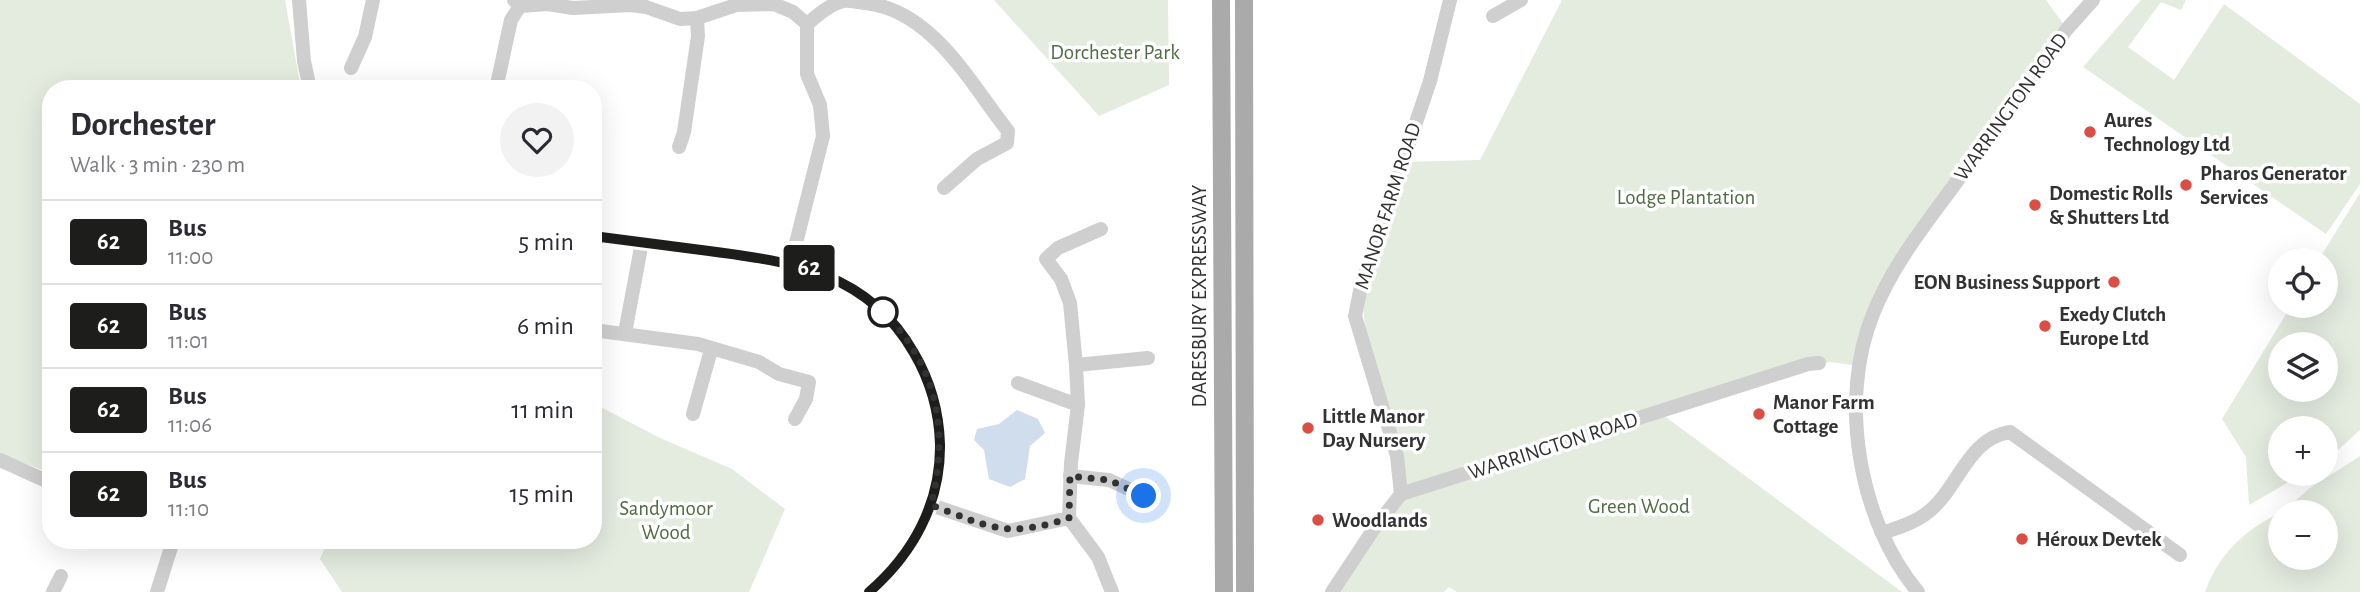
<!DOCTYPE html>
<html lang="en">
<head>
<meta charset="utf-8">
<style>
	:root { --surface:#fff; --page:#f2f2f3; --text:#2b2b33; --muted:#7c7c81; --line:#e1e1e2 }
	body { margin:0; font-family:"Alegreya Sans",sans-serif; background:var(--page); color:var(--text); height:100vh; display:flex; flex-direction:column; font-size:26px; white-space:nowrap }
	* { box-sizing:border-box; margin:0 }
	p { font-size:23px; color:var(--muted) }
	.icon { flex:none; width:38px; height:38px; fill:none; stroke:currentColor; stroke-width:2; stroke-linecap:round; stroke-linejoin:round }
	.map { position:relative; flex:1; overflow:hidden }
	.side { position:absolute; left:42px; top:80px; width:560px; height:469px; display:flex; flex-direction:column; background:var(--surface); border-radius:28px; box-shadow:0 7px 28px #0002 }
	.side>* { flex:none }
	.badge { padding:0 14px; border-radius:5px; font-size:24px; line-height:46px }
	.tools { position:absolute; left:2268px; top:248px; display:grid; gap:14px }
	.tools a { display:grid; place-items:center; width:70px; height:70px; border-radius:50%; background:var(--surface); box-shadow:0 7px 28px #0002; font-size:35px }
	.you { position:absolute; width:35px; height:35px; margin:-18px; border:5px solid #fff; border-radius:50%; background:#1a73e8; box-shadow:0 0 0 10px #1a73e833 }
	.map>.badge { position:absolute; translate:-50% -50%; box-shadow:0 0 0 4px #fff }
	.round { display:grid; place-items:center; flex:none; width:74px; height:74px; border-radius:37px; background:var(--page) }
	.head { display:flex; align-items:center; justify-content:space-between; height:119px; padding:0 28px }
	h1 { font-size:33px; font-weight:600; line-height:52px }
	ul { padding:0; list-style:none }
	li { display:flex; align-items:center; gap:21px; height:84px; padding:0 28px; border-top:2px solid var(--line) }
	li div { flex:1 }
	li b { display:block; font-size:26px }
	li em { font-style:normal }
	li .badge { min-width:77px; font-weight:700; text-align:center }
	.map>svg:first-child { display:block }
	.green { fill:#e4ebdf; fill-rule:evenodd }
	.water { fill:#d0ddec }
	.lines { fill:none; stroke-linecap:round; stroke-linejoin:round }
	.minor { stroke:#cfcfcf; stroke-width:14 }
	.major { stroke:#aaa; stroke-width:18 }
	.line-casing { stroke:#fff; stroke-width:16 }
	.line { stroke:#1d1d1b; stroke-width:10 }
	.walk { stroke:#323232; stroke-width:7; stroke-dasharray:0 12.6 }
	.poi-dot { fill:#da4e44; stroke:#fff; stroke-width:2.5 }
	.stop-dot { fill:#fff; stroke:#1d1d1b; stroke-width:3.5 }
	.labels { text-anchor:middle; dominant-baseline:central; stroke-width:7; stroke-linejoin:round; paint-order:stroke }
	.park-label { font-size:21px; fill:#506c42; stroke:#fff }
	.street-label { font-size:21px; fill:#323232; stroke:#fff }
	.poi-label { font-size:21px; font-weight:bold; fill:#323232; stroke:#fff; text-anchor:start }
</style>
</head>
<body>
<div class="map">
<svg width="2360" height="592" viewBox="0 0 2360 592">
	<rect width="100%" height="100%" fill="#fff"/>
	<!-- green -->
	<g class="green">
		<path d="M0 0H285L301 89H51V473L0 454Z"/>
		<path d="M994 0H1168L1169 85 1099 116Z"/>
		<path d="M1562 0H2046L2067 29 1902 257 1860 366 1830 362 1655 409 1902 592H1457L1449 587 1444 592H1333L1401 494 1369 367 1361 286 1402 162 1480 160Z"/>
		<path d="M2141 0H2186L2181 10 2161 2 2128 47 2174 80 2224 4 2360 104V184L2326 234 2083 67Z"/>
		<path d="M2360 193V430L2326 461V429H2280V474H2303L2249 505 2246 457 2222 419 2291 306H2326V261H2318ZM2280 345H2326V390H2280Z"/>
		<path d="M593 403 660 438 732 469 785 509 749 592H342L320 559 328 541H593Z"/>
		<path d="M2360 456V592H2205C2219 554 2244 530 2280 513V558H2326V513H2281L2310 488Z"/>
	</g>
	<!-- water -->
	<path class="water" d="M1017 410 1038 419 1045 433 1030 446 1025 479 1010 487 989 479 984 450 974 440 977 429 999 424Z"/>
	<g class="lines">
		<!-- minor -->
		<g class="minor">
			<path d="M299 0 304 61 310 89"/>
			<path d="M514 0 520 6 548 4 573 8 631 5 646 7 680 19 697 18 736 5 774 4 793 12 807 24"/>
			<path d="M1493 16 1521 0"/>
			<path d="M351 68 365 37 373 0"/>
			<path d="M496 89 511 20 520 6"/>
			<path d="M679 147 684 132 698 36 697 18"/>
			<path d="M593 236C634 241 674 246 715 252 797 263 869 274 914 353 931 382 939 411 940 444 941 503 913 554 869 592"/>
			<path d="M791 263 823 136 820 105 807 74V24C818 15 830 4 844 1 851 0 859 3 866 3 933 11 970 83 1008 131L1007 143 977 159 944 188"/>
			<path d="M593 330 698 344 759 362 779 374 809 382 806 399 795 419"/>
			<path d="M625 333 642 242"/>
			<path d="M1076 365 1148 358"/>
			<path d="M1018 383 1078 405"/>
			<path d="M693 414 711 350"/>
			<path d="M0 460 51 483"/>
			<path d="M1070 476 1109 480 1144 496"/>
			<path d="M1401 494 1397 456 1355 316 1361 286 1430 81 1450 0"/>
			<path d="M931 505 1008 531 1069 518 1071 463 1078 405 1076 365 1070 303 1061 279 1046 259 1058 248 1101 229"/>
			<path d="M1069 518 1098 557 1112 592"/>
			<path d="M1882 533C1897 528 1914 523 1927 513 1958 490 1967 438 2010 432L2180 555"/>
			<path d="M53 592 61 576"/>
			<path d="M157 592 173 541"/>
			<path d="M1332 592 1373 530 1401 494 1808 364 1819 363"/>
			<path d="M1918 592C1859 522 1838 400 1873 314 1892 266 1924 226 1955 184 1992 132 2030 80 2067 29L2093 0"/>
		</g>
		<!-- major -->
		<g class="major">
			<path d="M1221 0 1224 592"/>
			<path d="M1244 0 1245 592"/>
		</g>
	</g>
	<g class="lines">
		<defs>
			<path id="line" d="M593 236C632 241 671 246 709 251 793 262 868 272 914 353 931 382 939 411 940 444 941 503 913 554 869 592"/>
		</defs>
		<!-- line casing -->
		<use href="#line" class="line-casing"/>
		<!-- line -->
		<use href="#line" class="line"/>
		<!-- walk -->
		<path class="walk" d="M883 312 878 308C937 360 950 431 931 505 990 527 1005 539 1069 518L1070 476 1109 480 1144 496"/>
	</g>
	<!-- markers -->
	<g class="poi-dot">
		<circle cx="2090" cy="132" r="7"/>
		<circle cx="2186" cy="185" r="7"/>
		<circle cx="2035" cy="205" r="7"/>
		<circle cx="2114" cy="282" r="7"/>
		<circle cx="2045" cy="326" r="7"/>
		<circle cx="1759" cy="414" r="7"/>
		<circle cx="1308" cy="428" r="7"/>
		<circle cx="1318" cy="520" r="7"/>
		<circle cx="2022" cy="539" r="7"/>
	</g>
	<circle class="stop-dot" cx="883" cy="312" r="14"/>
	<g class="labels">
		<!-- park labels -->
		<g class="park-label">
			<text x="1115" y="52">Dorchester Park</text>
			<text x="1686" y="197">Lodge Plantation</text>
			<text x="1639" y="506">Green Wood</text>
			<text x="666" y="508">Sandymoor<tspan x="666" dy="24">Wood</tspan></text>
		</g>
		<!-- street labels -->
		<g class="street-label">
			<text transform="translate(2011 107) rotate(-54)">WARRINGTON ROAD</text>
			<text transform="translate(1388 206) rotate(-72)">MANOR FARM ROAD</text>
			<text transform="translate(1199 296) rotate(-90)">DARESBURY EXPRESSWAY</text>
			<text transform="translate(1553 446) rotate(-18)">WARRINGTON ROAD</text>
		</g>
		<!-- poi labels -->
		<g class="poi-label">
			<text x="2104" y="120">Aures<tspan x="2104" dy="24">Technology Ltd</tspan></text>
			<text x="2200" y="173">Pharos Generator<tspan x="2200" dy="24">Services</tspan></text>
			<text x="2049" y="193">Domestic Rolls<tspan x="2049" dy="24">&amp; Shutters Ltd</tspan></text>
			<text x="2100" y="282" text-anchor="end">EON Business Support</text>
			<text x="2059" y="314">Exedy Clutch<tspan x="2059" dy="24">Europe Ltd</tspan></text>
			<text x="1773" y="402">Manor Farm<tspan x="1773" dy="24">Cottage</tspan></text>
			<text x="1322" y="416">Little Manor<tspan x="1322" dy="24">Day Nursery</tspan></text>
			<text x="1332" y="520">Woodlands</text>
			<text x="2036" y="539">Héroux Devtek</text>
		</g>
	</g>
</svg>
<div class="tools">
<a><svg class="icon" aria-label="locate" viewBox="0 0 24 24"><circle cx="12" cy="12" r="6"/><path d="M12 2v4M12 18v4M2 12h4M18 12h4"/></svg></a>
<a><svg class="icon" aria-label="layers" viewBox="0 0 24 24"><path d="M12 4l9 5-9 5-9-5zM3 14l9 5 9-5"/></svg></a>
<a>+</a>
<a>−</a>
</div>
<div class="you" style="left:1144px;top:496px"></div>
<b class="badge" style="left:809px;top:268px;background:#1d1d1b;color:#fff">62</b>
<section class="side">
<div class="head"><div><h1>Dorchester</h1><p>Walk · 3 min · 230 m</p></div><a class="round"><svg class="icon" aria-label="heart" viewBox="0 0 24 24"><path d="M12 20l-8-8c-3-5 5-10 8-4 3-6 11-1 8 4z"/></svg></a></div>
<ul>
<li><span class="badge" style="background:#1d1d1b;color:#fff">62</span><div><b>Bus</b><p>11:00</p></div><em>5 min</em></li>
<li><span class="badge" style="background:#1d1d1b;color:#fff">62</span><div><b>Bus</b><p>11:01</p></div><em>6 min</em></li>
<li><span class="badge" style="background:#1d1d1b;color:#fff">62</span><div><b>Bus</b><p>11:06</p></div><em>11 min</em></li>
<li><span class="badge" style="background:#1d1d1b;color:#fff">62</span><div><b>Bus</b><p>11:10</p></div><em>15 min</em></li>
</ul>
</section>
</div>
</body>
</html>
